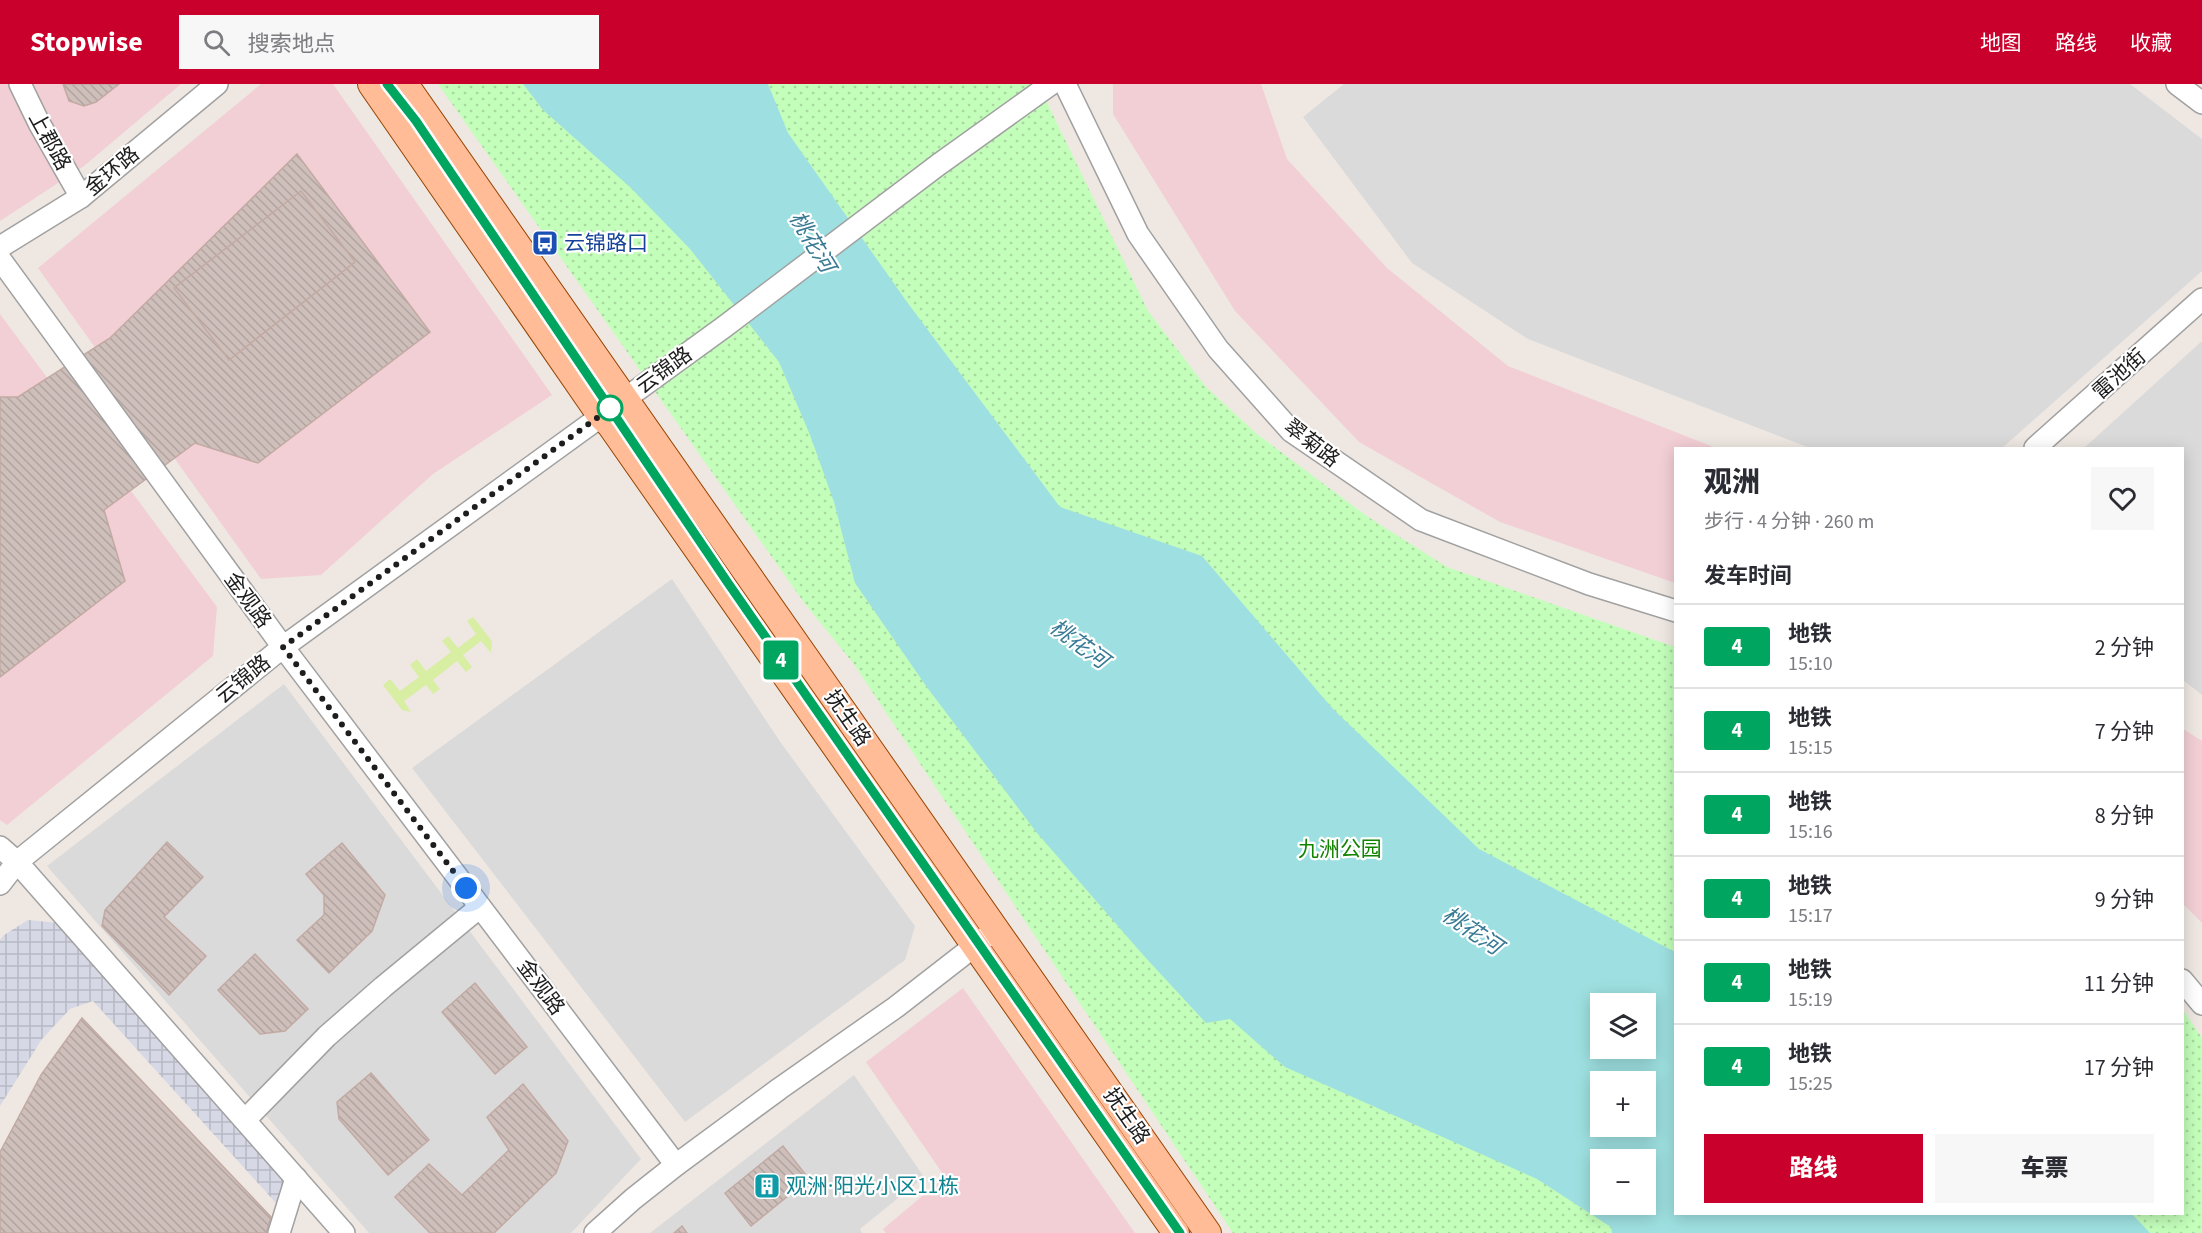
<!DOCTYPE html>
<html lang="zh">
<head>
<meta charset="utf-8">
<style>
	:root { --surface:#fff; --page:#f7f7f7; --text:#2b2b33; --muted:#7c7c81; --line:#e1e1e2; --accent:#ca002c }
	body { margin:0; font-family:"Source Sans 3","Noto Sans SC",sans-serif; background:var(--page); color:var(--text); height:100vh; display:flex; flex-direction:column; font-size:22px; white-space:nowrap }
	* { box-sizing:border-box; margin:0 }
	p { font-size:20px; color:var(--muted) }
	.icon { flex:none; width:33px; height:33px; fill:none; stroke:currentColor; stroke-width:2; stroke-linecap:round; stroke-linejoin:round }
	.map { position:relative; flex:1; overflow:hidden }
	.panel { position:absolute; left:1674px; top:363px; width:510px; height:768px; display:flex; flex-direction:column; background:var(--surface); border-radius:0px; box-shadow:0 3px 15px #0003 }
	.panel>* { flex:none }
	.badge { padding:0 12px; border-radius:4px; font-size:21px; line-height:39px }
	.tools { position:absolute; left:1590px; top:909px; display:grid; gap:12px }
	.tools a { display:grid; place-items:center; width:66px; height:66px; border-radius:0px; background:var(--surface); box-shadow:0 3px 15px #0003; font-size:30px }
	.you { position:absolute; width:30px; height:30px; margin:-15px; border:4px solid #fff; border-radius:50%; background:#1a73e8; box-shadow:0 0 0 9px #1a73e833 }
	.map>.badge { position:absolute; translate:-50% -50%; box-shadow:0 0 0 3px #fff }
	h2 { padding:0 30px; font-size:22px; line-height:54px }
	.round { display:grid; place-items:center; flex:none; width:63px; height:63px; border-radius:0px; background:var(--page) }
	.overview { display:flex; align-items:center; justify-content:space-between; height:102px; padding:0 30px }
	h1 { font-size:28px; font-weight:800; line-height:45px }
	.button { display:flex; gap:12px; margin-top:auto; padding:12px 30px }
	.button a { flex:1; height:69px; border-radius:0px; background:var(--accent); color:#fff; font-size:24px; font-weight:800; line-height:69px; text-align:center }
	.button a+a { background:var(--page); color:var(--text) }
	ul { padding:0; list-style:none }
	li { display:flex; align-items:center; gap:18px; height:84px; padding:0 30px; border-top:2px solid var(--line) }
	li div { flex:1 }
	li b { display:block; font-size:22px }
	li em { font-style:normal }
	li .badge { min-width:66px; font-weight:700; text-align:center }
	header { display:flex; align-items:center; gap:36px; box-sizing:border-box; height:84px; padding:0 30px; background:var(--accent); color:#fff }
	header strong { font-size:28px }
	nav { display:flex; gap:33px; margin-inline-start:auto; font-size:21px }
	.search { width:420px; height:54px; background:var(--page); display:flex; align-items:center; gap:15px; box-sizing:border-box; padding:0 21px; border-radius:0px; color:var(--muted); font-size:22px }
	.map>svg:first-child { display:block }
	.residential { fill:#dbdada }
	.commercial { fill:#f2cfd5 }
	.grass { fill:#d8eea3 }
	.park { fill:url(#park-dots); fill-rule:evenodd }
	.plaza { fill:url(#plaza-grid) }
	.water { fill:#9ee0e1; fill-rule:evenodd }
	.building { fill:url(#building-back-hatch); stroke:#c2aaa3; stroke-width:1.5 }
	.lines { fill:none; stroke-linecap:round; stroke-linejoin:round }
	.minor-casing { stroke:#a1a1a1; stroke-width:24 }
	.major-casing { stroke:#964400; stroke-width:28 }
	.minor { stroke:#fff; stroke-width:21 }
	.major { stroke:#ffbc97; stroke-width:26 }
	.line-casing { stroke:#fff; stroke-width:14 }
	.line { stroke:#00a560; stroke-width:9 }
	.walk { stroke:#1d1d1d; stroke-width:6; stroke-dasharray:0 10.8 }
	.stop-dot { fill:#fff; stroke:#00a560; stroke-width:3 }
	.labels { text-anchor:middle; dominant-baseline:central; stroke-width:4.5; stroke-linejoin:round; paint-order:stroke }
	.street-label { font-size:21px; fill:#1d1d1d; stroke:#fff }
	.transit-label { font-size:21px; fill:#164399; stroke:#fff; text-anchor:start }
	.park-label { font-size:21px; fill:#138402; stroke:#fff }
	.culture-label { font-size:21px; fill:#0d838f; stroke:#fff; text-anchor:start }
	.water-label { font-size:22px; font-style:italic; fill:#387a94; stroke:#fff }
</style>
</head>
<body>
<header>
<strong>Stopwise</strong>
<div class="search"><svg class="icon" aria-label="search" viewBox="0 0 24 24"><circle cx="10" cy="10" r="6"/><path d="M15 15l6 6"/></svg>搜索地点</div>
<nav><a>地图</a><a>路线</a><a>收藏</a></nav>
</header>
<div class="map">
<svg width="2202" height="1149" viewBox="0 0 2202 1149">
	<defs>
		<pattern id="park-dots" width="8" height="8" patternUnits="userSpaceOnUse" patternTransform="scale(1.5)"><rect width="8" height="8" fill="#c3feba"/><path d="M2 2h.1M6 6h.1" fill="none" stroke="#a7d99f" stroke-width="1.8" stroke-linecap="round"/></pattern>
		<pattern id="plaza-grid" width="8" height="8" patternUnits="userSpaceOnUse" patternTransform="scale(1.5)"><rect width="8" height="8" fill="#d6d9e5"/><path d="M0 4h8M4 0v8" fill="none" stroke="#b7bac4"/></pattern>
		<pattern id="building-back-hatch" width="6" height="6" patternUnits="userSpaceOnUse" patternTransform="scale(1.5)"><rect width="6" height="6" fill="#cfbfbb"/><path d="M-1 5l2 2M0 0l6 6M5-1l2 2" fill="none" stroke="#b1a4a0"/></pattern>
	</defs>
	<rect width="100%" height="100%" fill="#efe8e2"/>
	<!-- residential -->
	<g class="residential">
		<path d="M1344 0H2130L2202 55V187L2002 364H1810L1528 255 1412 179 1303 33Z"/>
		<path d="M2202 257V611L2183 596 2182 364H2084Z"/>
		<path d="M672 495 781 659 915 842 905 876 685 1038 412 684Z"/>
		<path d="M284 600 641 1075 571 1149H369L47 782Z"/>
		<path d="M854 991 924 1093 860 1145 862 1149H650Z"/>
	</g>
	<!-- commercial -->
	<g class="commercial">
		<path d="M0 0H181L84 82 0 137Z"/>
		<path d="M261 0H333L552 311 433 390 321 491 261 495 38 184Z"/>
		<path d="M1113 0H1261L1287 75 1387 184 1508 282 1716 364H1676L1675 499 1500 438 1359 358 1235 227 1113 30Z"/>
		<path d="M0 230 217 523 213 572 7 741 0 736Z"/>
		<path d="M2182 644 2202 657V839L2183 820Z"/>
		<path d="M963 904 1135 1149H886L883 1145 945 1093 866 978Z"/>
	</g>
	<!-- grass -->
	<path class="grass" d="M473 533 492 557 491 569 481 557 463 571 472 583 466 588 457 577 433 596 440 605 433 610 426 601 404 617 411 628 402 626 383 601 390 595 400 607 419 593 410 581 417 575 426 587 451 568 442 557 448 552 458 564 476 550 467 537Z"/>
	<!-- park -->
	<path class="park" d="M438 0H1038L1148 227 1206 303 1257 350 1368 433 1447 483 1675 563 1676 1130H2182L2183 926 2202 954V1149H1233L853 579 805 520ZM1600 920H1646V964H1600ZM1600 998H1646V1042H1600ZM1600 1076H1646V1120H1600Z"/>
	<!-- plaza -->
	<path class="plaza" d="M28 836 71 840 296 1094 285 1129 93 917 70 925 42 955 0 1022V856L4 851Z"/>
	<!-- water -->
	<path class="water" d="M523 0H768L788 49 907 218 1060 423 1202 472 1333 625 1479 765 1675 868 1676 1130H2132L2150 1149H1612L1611 1143 1537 1095 1285 983 1230 935 1206 939 1144 872 1037 749 926 602 855 499 834 418 810 351 779 278 690 165 631 104 543 26ZM1600 920H1646V964H1600ZM1600 998H1646V1042H1600ZM1600 1076H1646V1120H1600Z"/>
	<!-- building -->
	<g class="building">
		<path d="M63 0H119L96 18 84 22 69 17Z"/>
		<path d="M297 70 430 248 258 379 195 359 104 426 125 497 0 593V313H18L110 254Z"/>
		<path d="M301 107 355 178 229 276 174 204Z"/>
		<path d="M167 758 203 793 164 833 206 872 169 911 102 842 105 826Z"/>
		<path d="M342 759 385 811 372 847 329 889 297 856 324 831V811L306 790Z"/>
		<path d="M255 870 308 925 285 947 260 950 218 906Z"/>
		<path d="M475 899 527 963 495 990 442 928Z"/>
		<path d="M82 934 271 1133 266 1149H0V1068L41 991Z"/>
		<path d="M371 989 429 1056 388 1091 339 1035 337 1018Z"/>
		<path d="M523 1000 568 1057 556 1089 494 1149H430L395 1113 429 1080 462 1111 509 1066 487 1033Z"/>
		<path d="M783 1062 809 1095 751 1142 725 1109Z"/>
		<path d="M682 1142 687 1149H674Z"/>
	</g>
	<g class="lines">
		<defs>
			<g id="minor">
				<path d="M20 0 39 39 81 113"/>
				<path d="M1065 0 1138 150 1218 265 1291 347 1421 436 1589 500 1676 527"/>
				<path d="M2177 0 2202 19"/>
				<path d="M0 163 81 113 217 0"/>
				<path d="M0 175 283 563 676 1081"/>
				<path d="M2035 364 2202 215"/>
				<path d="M0 763 17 778 344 1149"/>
				<path d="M0 800 17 778 283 563 724 243 938 81 1051 0"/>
				<path d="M2182 896 2202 920"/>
				<path d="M245 1036 327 952 383 903 480 823"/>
				<path d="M279 1149 296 1094"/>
				<path d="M595 1149 633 1115 676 1081 779 1005 896 923 986 853"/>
			</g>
			<g id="major">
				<path d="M371 0 600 331 610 341 1176 1149"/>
				<path d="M405 0C671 384 942 765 1208 1149"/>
			</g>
		</defs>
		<!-- minor casing -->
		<use href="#minor" class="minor-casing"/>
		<!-- major casing -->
		<use href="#major" class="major-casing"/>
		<!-- minor -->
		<use href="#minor" class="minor"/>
		<!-- major -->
		<use href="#major" class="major"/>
	</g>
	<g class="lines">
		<defs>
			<path id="line" d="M387 0 416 37 728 499 1180 1149"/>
		</defs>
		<!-- line casing -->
		<use href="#line" class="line-casing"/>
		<!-- line -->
		<use href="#line" class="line"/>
		<!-- walk -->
		<path class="walk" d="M466 804 283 563 612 323 610 324"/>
	</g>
	<!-- icons -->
	<defs>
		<symbol id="bus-square" viewBox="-11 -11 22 22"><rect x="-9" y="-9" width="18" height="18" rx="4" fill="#1a4fb4" stroke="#fff"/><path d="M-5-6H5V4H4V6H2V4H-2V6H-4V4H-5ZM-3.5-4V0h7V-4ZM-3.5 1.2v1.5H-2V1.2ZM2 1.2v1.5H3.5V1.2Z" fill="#fff"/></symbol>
		<symbol id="building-square" viewBox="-11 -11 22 22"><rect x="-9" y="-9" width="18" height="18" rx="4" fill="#0f9aa8" stroke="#fff"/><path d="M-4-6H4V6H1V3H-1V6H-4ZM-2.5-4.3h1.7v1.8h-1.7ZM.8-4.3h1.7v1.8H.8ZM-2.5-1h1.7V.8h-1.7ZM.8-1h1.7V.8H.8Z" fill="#fff"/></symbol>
	</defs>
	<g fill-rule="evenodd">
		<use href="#bus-square" x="530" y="144" width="30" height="30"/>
		<use href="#building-square" x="752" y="1087" width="30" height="30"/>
	</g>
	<!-- markers -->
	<circle class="stop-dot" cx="610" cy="324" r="12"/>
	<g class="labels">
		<!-- street labels -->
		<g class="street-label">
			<text transform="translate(50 57) rotate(61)">上郡路</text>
			<text transform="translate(112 87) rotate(-40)">金环路</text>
			<text transform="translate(664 286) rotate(-36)">云锦路</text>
			<text transform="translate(2119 290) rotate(-42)">雷池街</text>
			<text transform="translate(1312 359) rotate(38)">翠菊路</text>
			<text transform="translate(248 516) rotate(54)">金观路</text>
			<text transform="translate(243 595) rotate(-39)">云锦路</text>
			<text transform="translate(848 634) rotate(55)">抚生路</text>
			<text transform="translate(541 903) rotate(53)">金观路</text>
			<text transform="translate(1127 1032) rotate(55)">抚生路</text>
		</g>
		<!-- transit labels -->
		<g class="transit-label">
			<text x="564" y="159">云锦路口</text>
		</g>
		<!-- park labels -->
		<g class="park-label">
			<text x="1340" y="765">九洲公园</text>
		</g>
		<!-- culture labels -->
		<g class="culture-label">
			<text x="786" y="1102">观洲·阳光小区11栋</text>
		</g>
		<!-- water labels -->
		<g class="water-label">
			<text transform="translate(812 158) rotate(59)">桃花河</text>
			<text transform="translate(1079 560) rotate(36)">桃花河</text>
			<text transform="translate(1472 847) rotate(34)">桃花河</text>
		</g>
	</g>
</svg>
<div class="tools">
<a><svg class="icon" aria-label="layers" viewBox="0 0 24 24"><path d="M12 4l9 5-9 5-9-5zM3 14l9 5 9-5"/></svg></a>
<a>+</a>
<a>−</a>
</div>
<div class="you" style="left:466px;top:804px"></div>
<b class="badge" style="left:781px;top:576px;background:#00a560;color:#fff">4</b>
<section class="panel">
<div class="overview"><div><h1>观洲</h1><p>步行 · 4 分钟 · 260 m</p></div><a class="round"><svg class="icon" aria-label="heart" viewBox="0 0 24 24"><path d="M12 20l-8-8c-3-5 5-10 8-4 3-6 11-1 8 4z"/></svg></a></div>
<h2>发车时间</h2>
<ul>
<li><span class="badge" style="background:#00a560;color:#fff">4</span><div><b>地铁</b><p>15:10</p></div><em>2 分钟</em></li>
<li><span class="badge" style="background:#00a560;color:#fff">4</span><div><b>地铁</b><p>15:15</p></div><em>7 分钟</em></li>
<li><span class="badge" style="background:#00a560;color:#fff">4</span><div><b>地铁</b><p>15:16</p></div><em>8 分钟</em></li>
<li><span class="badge" style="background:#00a560;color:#fff">4</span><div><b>地铁</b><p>15:17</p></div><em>9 分钟</em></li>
<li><span class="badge" style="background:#00a560;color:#fff">4</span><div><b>地铁</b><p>15:19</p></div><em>11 分钟</em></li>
<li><span class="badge" style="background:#00a560;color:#fff">4</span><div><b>地铁</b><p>15:25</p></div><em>17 分钟</em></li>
</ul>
<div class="button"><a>路线</a><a>车票</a></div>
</section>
</div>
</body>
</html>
